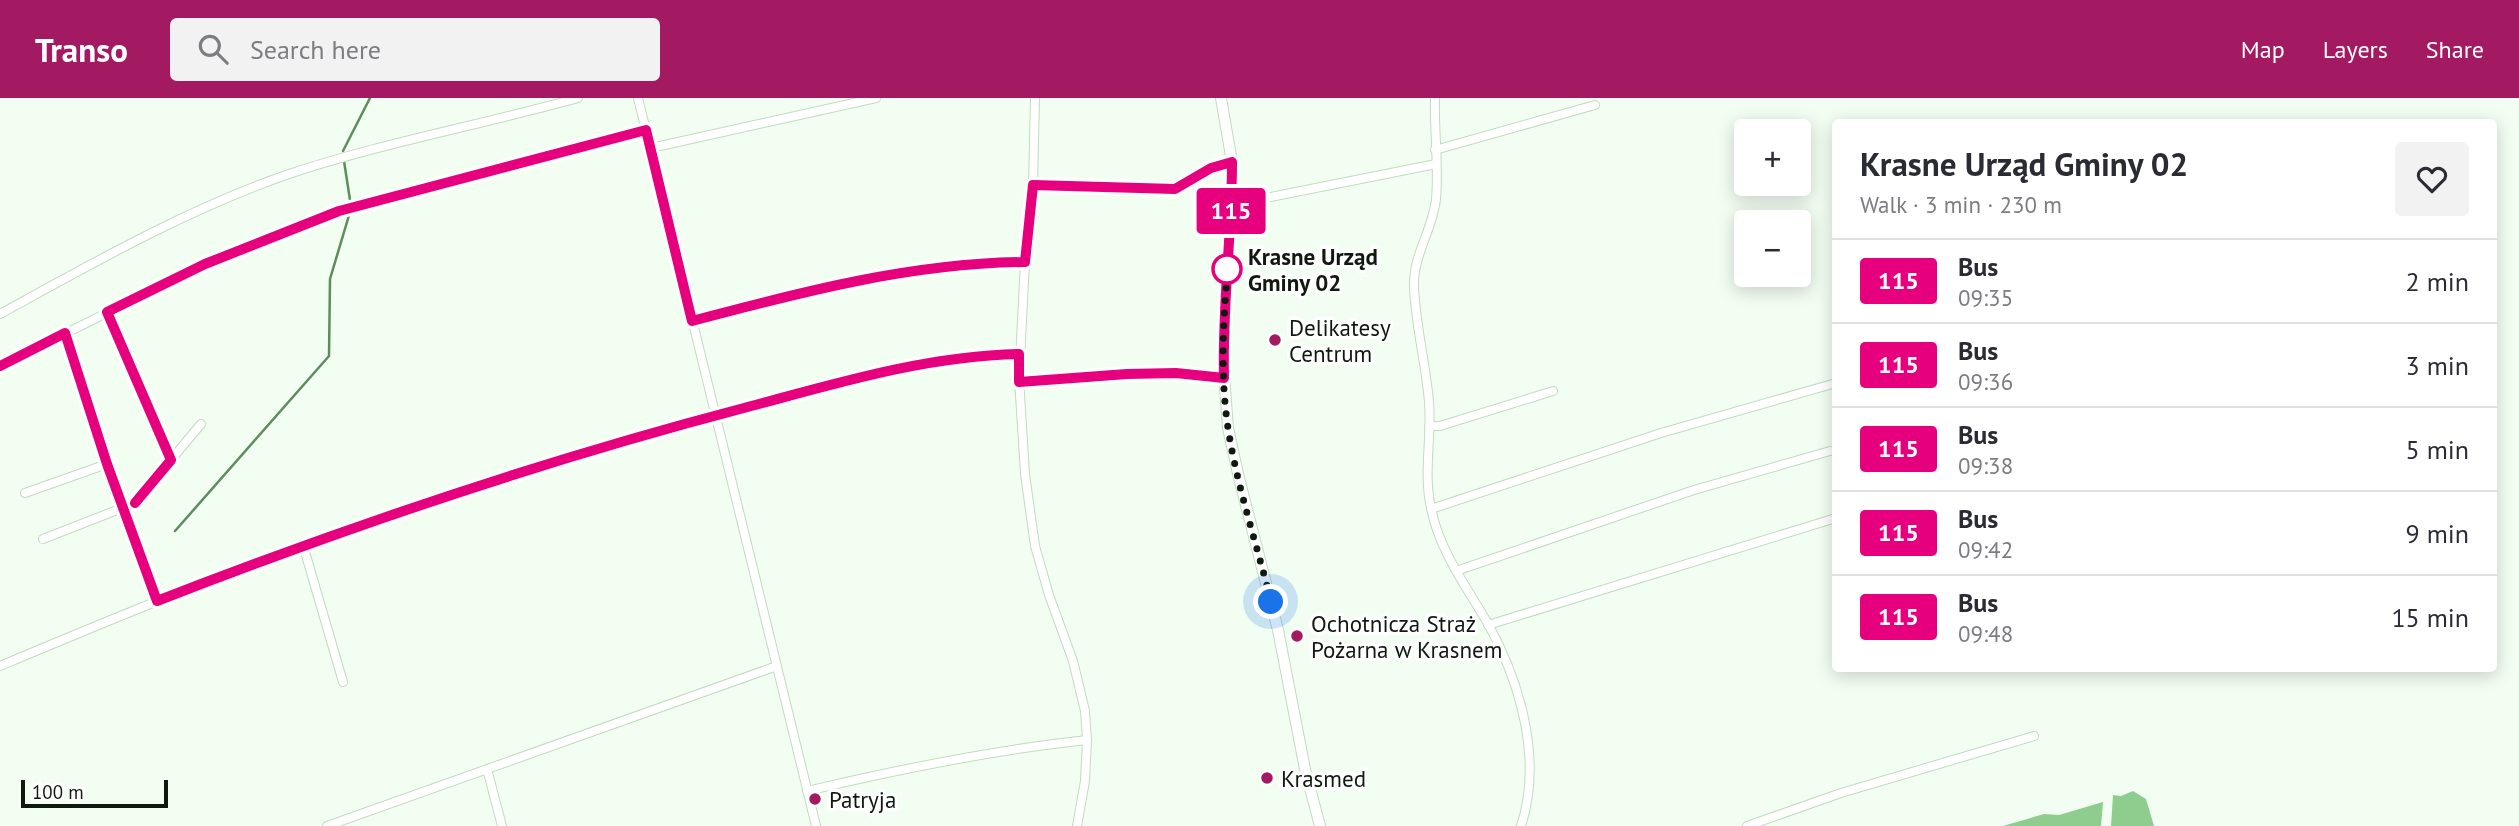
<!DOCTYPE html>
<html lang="en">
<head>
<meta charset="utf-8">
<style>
	:root { --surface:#fff; --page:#f2f2f3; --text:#2b2b33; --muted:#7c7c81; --line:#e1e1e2; --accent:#a31a63 }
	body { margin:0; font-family:"PT Sans",sans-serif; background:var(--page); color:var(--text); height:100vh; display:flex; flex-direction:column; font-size:26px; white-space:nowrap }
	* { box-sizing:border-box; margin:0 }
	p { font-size:23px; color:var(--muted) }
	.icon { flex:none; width:38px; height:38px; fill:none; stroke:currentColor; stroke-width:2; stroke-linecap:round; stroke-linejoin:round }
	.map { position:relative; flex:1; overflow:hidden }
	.details { position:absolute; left:1832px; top:21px; width:665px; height:553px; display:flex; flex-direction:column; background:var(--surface); border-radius:7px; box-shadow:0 4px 18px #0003 }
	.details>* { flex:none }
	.badge { padding:0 14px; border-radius:5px; font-size:24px; line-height:46px }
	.fabs { position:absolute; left:1734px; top:21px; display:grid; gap:14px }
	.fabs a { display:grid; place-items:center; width:77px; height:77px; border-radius:7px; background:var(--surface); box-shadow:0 4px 18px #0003; font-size:35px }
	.scale { position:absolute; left:21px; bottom:18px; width:147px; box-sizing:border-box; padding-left:7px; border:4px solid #0f190f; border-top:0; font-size:19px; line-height:24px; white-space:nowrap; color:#0f190f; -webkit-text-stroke:5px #fff; paint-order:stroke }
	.you { position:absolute; width:35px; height:35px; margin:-18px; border:5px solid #fff; border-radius:50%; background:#1a73e8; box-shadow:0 0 0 10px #1a73e833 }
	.map>.badge { position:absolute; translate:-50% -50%; box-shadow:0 0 0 4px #fff }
	.round { display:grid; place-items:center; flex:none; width:74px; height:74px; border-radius:7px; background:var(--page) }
	.headline { display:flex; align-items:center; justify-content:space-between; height:119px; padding:0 28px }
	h1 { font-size:33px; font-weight:800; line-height:52px }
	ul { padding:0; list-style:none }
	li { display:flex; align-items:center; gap:21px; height:84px; padding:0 28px; border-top:2px solid var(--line) }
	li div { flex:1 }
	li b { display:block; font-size:26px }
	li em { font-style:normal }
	li .badge { min-width:77px; font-weight:700; text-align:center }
	header { display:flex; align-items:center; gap:42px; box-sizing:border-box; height:98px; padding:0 35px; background:var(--accent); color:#fff }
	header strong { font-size:33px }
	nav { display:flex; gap:38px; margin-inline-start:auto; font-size:24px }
	.search { width:490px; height:63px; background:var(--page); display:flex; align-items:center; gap:18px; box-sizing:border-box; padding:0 24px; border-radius:7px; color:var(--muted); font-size:26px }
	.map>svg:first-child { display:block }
	.forest { fill:#8ecd8e }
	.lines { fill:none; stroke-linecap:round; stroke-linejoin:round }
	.stream { stroke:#5d8c5d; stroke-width:2.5 }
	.street-casing { stroke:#c0dbbf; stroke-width:10 }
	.secondary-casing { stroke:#c0dbbf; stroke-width:12 }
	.street { stroke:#fff; stroke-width:8 }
	.secondary { stroke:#fff; stroke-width:10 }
	.line-casing { stroke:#fff; stroke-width:16 }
	.line { stroke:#e6007e; stroke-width:10 }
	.walk { stroke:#0f190f; stroke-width:7; stroke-dasharray:0 12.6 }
	.stop-dot { fill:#fff; stroke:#e6007e; stroke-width:3.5 }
	.poi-dot { fill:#a31a63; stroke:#fff; stroke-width:2.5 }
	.labels { text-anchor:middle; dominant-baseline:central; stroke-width:7; stroke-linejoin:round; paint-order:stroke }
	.stop-label { font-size:23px; font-weight:bold; fill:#0f190f; stroke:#fff; text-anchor:start }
	.poi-label { font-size:23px; fill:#0f190f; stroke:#fff; text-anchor:start }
</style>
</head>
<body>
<header>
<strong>Transo</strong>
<div class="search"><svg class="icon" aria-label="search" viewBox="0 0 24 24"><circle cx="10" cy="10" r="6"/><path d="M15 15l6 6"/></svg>Search here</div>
<nav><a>Map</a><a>Layers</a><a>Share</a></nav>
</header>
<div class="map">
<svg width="2519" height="728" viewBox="0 0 2519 728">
	<rect width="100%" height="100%" fill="#f3fef3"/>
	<!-- forest -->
	<g class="forest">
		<path d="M2133 693 2146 701 2154 728H2111L2113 697 2121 698Z"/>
		<path d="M2103 704 2101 728H2003L2044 716 2059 717Z"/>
	</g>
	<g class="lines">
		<!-- stream -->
		<g class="stream">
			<path d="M343 53 370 0"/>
			<path d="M344 63 350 102"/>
			<path d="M175 433 329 258 330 181 350 114"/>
		</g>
		<defs>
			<g id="street">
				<path d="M638 0 816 728"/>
				<path d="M1035 0 1033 87 1025 164 1019 281 1025 376 1035 448 1049 497 1073 563 1085 613 1087 642 1085 683 1077 728"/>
				<path d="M1435 0C1434 33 1439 68 1436 101 1433 131 1413 157 1414 188 1415 225 1426 266 1429 304 1432 339 1423 375 1431 410 1439 452 1466 488 1487 524 1520 583 1543 662 1521 728"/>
				<path d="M651 50 876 0"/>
				<path d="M1435 52 1595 7"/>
				<path d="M1033 87 1175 91 1211 70 1232 64"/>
				<path d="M1232 101H1261L1436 66"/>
				<path d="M107 214 171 362"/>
				<path d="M0 216C93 165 186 112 286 77 381 45 481 27 578 0"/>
				<path d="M692 223C801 194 912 164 1025 164"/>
				<path d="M65 235 107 366 157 503"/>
				<path d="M0 268 205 166 256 144 339 113 646 32"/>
				<path d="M1019 284 1127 276 1176 275 1224 280"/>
				<path d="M1429 328H1440L1553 293"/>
				<path d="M25 395 107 366"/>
				<path d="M1431 411 1661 335 1836 285"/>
				<path d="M43 441 135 405 201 326"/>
				<path d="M303 447 343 584"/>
				<path d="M1456 473 1694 392 1830 353"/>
				<path d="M1488 527 1836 420"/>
				<path d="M0 568C119 518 238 469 360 427 468 389 578 356 688 325 791 296 912 258 1019 256"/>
				<path d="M487 671 502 728"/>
				<path d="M807 693C900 671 993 652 1087 642"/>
				<path d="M327 728 777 568"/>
				<path d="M1747 728 1841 695 2034 638"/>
			</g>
			<path id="secondary" d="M1221 0 1232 64V101L1222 250 1228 330 1239 380 1278 532 1305 671 1320 728"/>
		</defs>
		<!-- street casing -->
		<use href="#street" class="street-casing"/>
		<!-- secondary casing -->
		<use href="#secondary" class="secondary-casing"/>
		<!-- street -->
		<use href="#street" class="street"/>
		<!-- secondary -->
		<use href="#secondary" class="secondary"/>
	</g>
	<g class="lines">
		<defs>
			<path id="line" d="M0 268 65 235 107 366 157 503C350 428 545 362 744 310 834 286 925 258 1019 256V284L1127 276 1176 275 1224 280C1222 208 1232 136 1232 64L1211 70 1175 91 1033 87 1025 164C912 165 801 194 692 223L646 32 339 113 205 166 107 214 171 362 135 405"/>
		</defs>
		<!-- line casing -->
		<use href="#line" class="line-casing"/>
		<!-- line -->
		<use href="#line" class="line"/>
		<!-- walk -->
		<path class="walk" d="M1227 171 1228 168C1223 222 1220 276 1228 330 1237 389 1257 446 1271 504"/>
	</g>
	<!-- markers -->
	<circle class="stop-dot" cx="1227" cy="171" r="14"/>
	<g class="poi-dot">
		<circle cx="1275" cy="242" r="7"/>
		<circle cx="1297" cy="538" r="7"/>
		<circle cx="1267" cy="680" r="7"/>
		<circle cx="815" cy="701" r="7"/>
	</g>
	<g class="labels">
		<!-- stop labels -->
		<g class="stop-label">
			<text x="1248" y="158">Krasne Urząd<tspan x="1248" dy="26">Gminy 02</tspan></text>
		</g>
		<!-- poi labels -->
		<g class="poi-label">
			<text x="1289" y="229">Delikatesy<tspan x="1289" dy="26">Centrum</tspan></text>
			<text x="1311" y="525">Ochotnicza Straż<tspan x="1311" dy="26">Pożarna w Krasnem</tspan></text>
			<text x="1281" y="680">Krasmed</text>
			<text x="829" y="701">Patryja</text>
		</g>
	</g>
</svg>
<div class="fabs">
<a>+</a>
<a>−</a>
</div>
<div class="scale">100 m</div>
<div class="you" style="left:1271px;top:504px"></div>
<b class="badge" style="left:1231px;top:113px;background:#e6007e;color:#fff">115</b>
<section class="details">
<div class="headline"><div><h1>Krasne Urząd Gminy 02</h1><p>Walk · 3 min · 230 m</p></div><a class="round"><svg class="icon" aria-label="heart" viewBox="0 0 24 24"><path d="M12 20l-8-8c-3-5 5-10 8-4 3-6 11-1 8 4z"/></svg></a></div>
<ul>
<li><span class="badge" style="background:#e6007e;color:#fff">115</span><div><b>Bus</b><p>09:35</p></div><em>2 min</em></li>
<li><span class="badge" style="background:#e6007e;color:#fff">115</span><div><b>Bus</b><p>09:36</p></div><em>3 min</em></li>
<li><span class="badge" style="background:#e6007e;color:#fff">115</span><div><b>Bus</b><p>09:38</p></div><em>5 min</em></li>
<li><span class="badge" style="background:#e6007e;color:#fff">115</span><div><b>Bus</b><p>09:42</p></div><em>9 min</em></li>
<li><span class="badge" style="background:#e6007e;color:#fff">115</span><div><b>Bus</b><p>09:48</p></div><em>15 min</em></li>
</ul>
</section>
</div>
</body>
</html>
